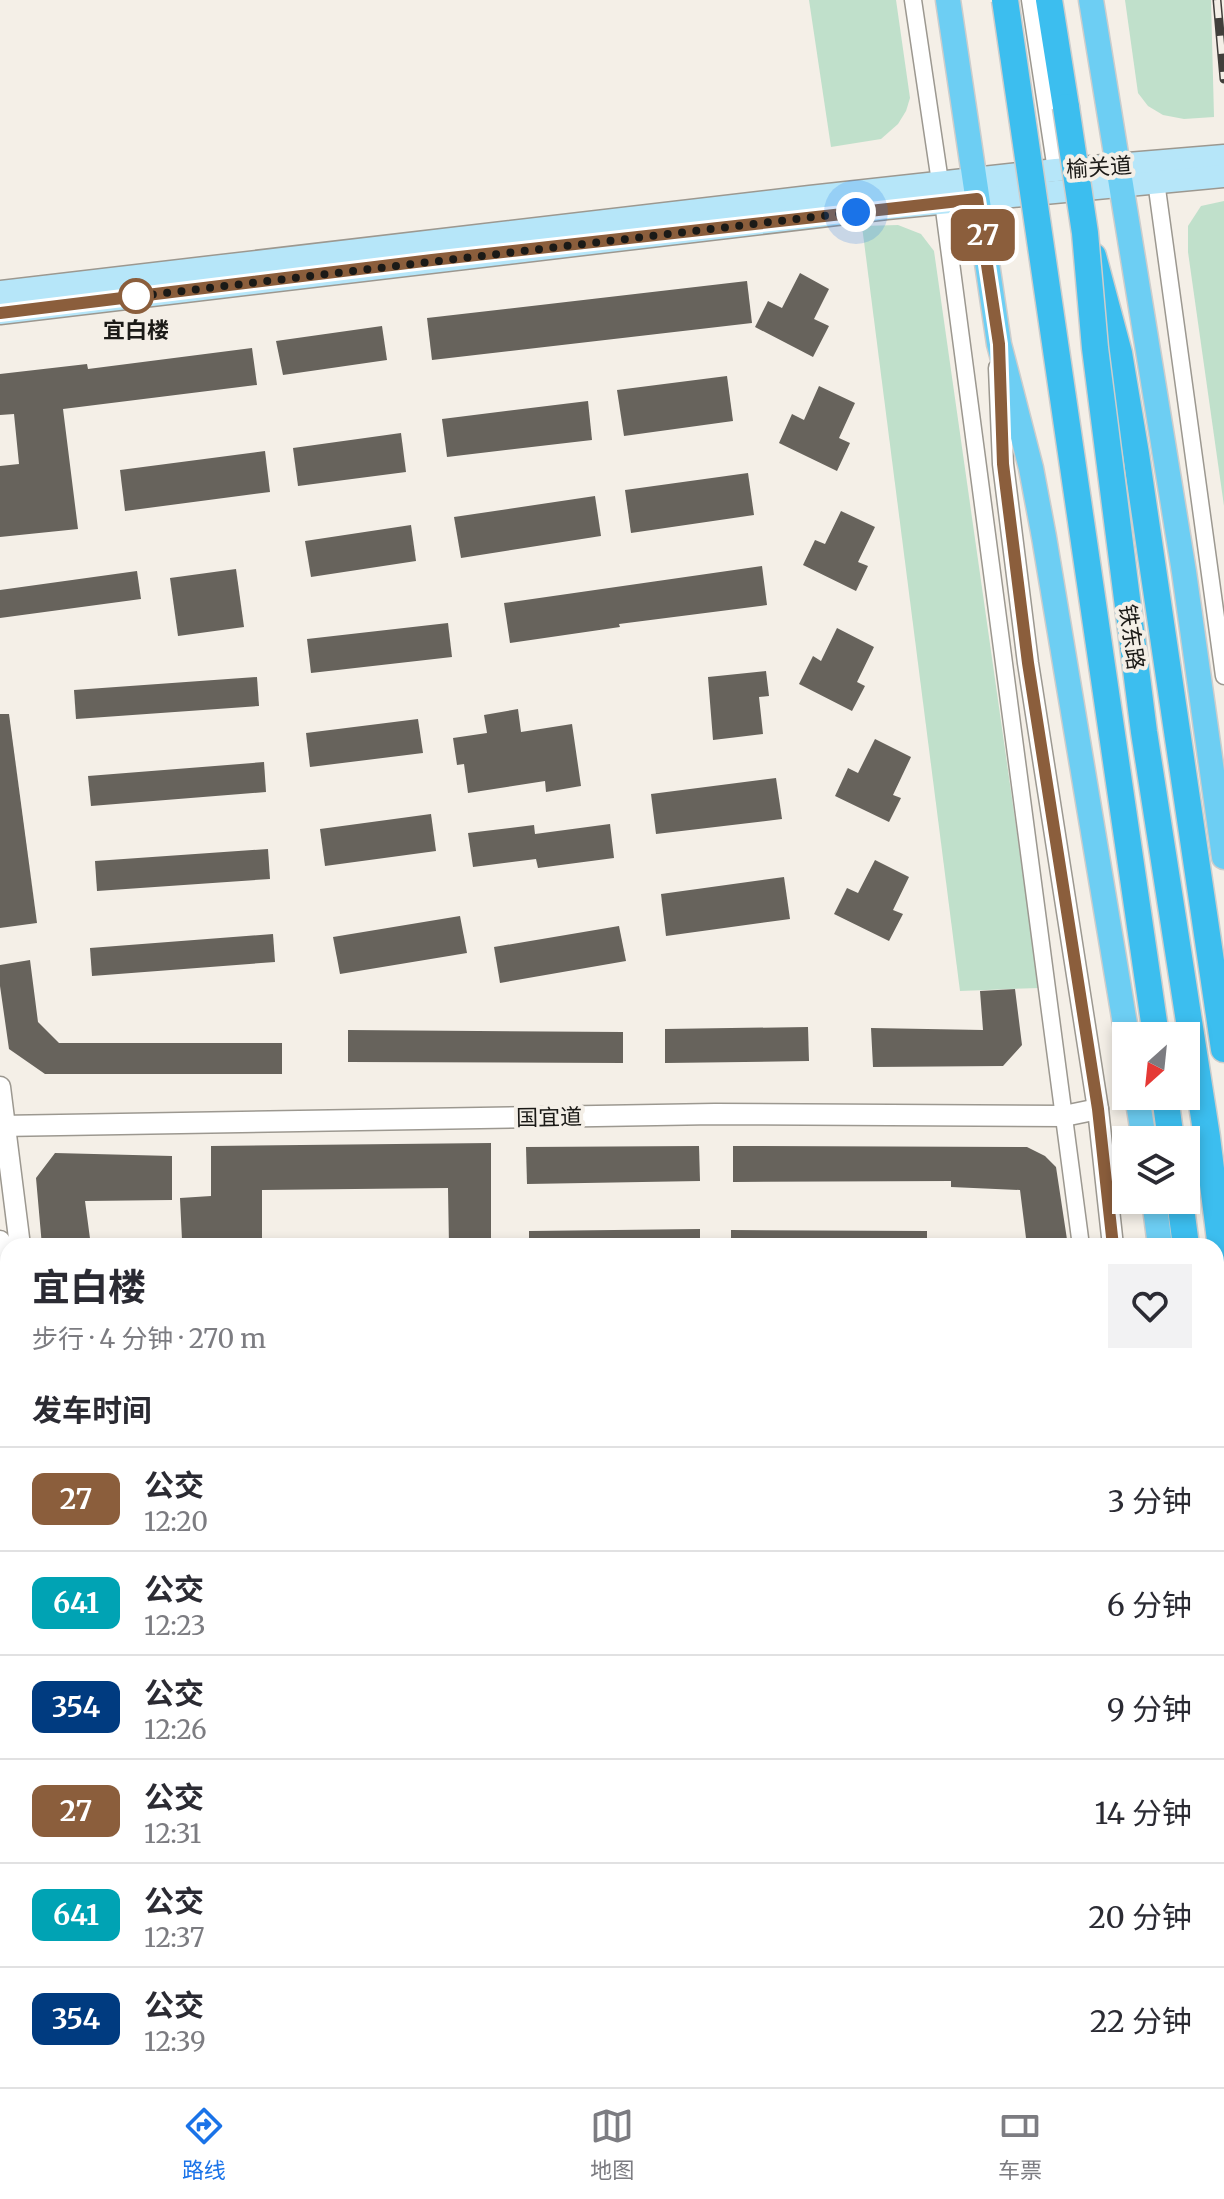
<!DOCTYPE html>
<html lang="zh">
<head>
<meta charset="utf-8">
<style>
	:root { --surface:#fff; --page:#f2f2f3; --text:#2b2b33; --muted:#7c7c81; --line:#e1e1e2; --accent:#1a73e8 }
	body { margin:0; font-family:Merriweather,"Noto Sans SC",serif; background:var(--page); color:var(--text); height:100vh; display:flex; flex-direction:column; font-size:30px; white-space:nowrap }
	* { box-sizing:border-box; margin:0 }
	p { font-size:26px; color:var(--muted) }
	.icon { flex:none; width:44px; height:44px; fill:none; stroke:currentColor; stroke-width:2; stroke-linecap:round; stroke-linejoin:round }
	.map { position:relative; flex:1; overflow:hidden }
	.side { position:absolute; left:0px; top:1238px; width:1224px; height:850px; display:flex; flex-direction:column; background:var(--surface); border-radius:24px 24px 0 0; box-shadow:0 4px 12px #0003 }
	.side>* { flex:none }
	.badge { padding:0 16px; border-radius:12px; font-size:28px; line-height:52px }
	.needle { width:52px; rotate:207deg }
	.buttons { position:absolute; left:1112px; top:1022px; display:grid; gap:16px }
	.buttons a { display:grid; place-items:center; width:88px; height:88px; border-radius:0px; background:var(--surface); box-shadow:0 4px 12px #0003; font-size:40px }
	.you { position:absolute; width:40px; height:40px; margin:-20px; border:6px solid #fff; border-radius:50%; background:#1a73e8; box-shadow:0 0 0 12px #1a73e833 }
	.map>.badge { position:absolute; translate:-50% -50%; box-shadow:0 0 0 4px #fff }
	h2 { padding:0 32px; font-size:30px; line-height:72px }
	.round { display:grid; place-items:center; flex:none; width:84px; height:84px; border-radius:0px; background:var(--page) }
	.overview { display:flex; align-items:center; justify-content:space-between; height:136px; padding:0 32px }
	h1 { font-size:38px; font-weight:700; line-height:60px }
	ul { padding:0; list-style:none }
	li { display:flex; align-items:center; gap:24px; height:104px; padding:0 32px; border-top:2px solid var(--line) }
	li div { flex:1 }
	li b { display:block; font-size:30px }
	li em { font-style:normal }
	li .badge { min-width:88px; font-weight:700; text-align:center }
	.tab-bar { display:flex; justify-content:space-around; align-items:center; height:112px; border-top:2px solid var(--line); background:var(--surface); font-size:22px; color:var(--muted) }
	.tab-bar a { display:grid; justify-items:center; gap:4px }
	.tab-bar .current { color:var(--accent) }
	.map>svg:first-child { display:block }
	.green { fill:#c0e0cb }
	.building { fill:#67635c }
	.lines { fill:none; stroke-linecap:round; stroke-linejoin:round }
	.minor-casing { stroke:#9c9890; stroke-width:19 }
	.tertiary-casing { stroke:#9c9890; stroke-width:23 }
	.secondary-casing { stroke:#9c9890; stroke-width:25 }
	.primary-casing { stroke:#cdcdcc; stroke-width:27 }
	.trunk-casing { stroke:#cdcdcc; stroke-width:29 }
	.minor { stroke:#fff; stroke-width:16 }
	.tertiary { stroke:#fff; stroke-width:20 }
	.secondary { stroke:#b6e6f9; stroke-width:22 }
	.primary { stroke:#6dcef3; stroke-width:24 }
	.trunk { stroke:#3cbeef; stroke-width:26 }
	.rail-casing { stroke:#413f3b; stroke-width:9 }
	.rail { stroke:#f4efe7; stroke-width:6; stroke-dasharray:18; stroke-linecap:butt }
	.trunk-bridge-casing { stroke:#cdcdcc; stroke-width:29; stroke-linecap:butt }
	.trunk-bridge { stroke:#3cbeef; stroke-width:26 }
	.line-casing { stroke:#fff; stroke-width:18 }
	.line { stroke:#8b5e3c; stroke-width:12 }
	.walk { stroke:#1b1a17; stroke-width:8; stroke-dasharray:0 14.4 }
	.stop-dot { fill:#fff; stroke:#8b5e3c; stroke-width:4 }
	.labels { text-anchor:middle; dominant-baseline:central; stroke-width:8; stroke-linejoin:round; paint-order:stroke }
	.street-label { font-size:22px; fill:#1b1a17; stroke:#f4efe7 }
	.stop-label { font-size:22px; font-weight:bold; fill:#1b1a17; stroke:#f4efe7 }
</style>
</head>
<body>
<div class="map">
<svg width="1224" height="2087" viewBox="0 0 1224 2087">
	<rect width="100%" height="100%" fill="#f4efe7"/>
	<!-- green -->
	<g class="green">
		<path d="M809 0H896L910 98 906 111 898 124 881 139 831 147Z"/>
		<path d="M1125 0H1211L1214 117 1184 119 1163 115 1148 106 1138 93Z"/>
		<path d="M1224 201V506L1188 252V226L1201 206Z"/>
		<path d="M898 225 921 234 934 251 1039 988 960 991 862 226Z"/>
		<path d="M1224 1671V2087H1142L1144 2080H1216V1712Z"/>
		<path d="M8 1985V2080H75L76 2087H0V1990Z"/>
		<path d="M934 2080H1033L1029 2087H935Z"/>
	</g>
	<!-- building -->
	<g class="building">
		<path d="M800 273 829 289 814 319 829 326 813 357 755 327 768 301 782 308Z"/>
		<path d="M747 281 752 323 432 360 427 318Z"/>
		<path d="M382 326 387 360 283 375 276 341Z"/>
		<path d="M252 348 257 385 63 409 78 529 0 537V466L19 464 14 414 0 415V374L87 364 88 369Z"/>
		<path d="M727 376 733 421 624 436 617 390Z"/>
		<path d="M819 386 855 403 839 438 850 443 837 471 779 443 792 414 804 420Z"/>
		<path d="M588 401 592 440 447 457 442 419Z"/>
		<path d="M401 433 406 472 298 486 293 448Z"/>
		<path d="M265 451 270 492 125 511 120 470Z"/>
		<path d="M748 473 754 515 631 533 625 490Z"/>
		<path d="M595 496 601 536 461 558 454 517Z"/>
		<path d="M841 511 875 527 858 562 868 566 856 591 803 565 815 540 825 544Z"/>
		<path d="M411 525 416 561 311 577 305 541Z"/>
		<path d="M762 566 767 605 619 624 620 627 510 643 504 603Z"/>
		<path d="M236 569 244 627 178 636 170 578Z"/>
		<path d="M137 571 141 599 0 618V590Z"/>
		<path d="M448 623 452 657 311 673 307 639Z"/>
		<path d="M837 628 874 647 857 682 865 686 852 711 799 684 813 656 821 661Z"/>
		<path d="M766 671 769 696 759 697 763 734 713 740 708 677Z"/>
		<path d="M257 677 259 706 76 719 74 690Z"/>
		<path d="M518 709 521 732 572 724 581 786 546 792 545 781 468 793 464 764 457 765 453 738 487 733 484 715Z"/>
		<path d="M0 714H9L37 923 0 928Z"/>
		<path d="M418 719 423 753 310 767 306 733Z"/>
		<path d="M875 739 911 757 893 795 901 798 889 822 835 796 848 768 858 773Z"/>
		<path d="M264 762 266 792 91 806 88 776Z"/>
		<path d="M776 778 782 819 656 834 651 794Z"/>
		<path d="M431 814 436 851 325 866 320 829Z"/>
		<path d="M610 824 614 858 538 868 536 859 473 867 468 833 534 825 535 834Z"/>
		<path d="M268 849 270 879 97 891 95 861Z"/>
		<path d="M875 860 909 877 893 910 903 914 889 941 834 914 847 888 858 893Z"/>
		<path d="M784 877 790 919 666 936 661 894Z"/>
		<path d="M460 916 467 953 340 974 333 937Z"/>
		<path d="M619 926 626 961 500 983 494 947Z"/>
		<path d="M273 934 275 962 92 976 90 948Z"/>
		<path d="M30 960 38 1022 59 1043H282V1074H45L9 1049 0 986V965Z"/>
		<path d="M1015 989 1022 1045 1003 1066 873 1067 871 1028 983 1030 980 991Z"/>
		<path d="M808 1027 809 1061 665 1063V1029Z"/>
		<path d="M348 1030 623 1032V1063L348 1062Z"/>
		<path d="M491 1143V1246H449L448 1188 262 1190V1246H212V1238L182 1240 180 1198 211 1196V1146Z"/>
		<path d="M699 1146 700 1181 527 1184 526 1147Z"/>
		<path d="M733 1146 1027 1147 1045 1156 1056 1167 1068 1246H1027L1020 1190 951 1187V1181L733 1182Z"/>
		<path d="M55 1153 172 1156V1200L85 1201 91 1246H42L36 1178Z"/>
		<path d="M700 1229V1246H529V1231Z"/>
		<path d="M731 1230 927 1231V1246H731Z"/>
	</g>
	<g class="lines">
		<defs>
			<g id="minor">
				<path d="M913 0 943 202 1081 1246"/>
				<path d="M1030 0 1056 170"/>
				<path d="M1155 174 1224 676"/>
			</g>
			<g id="tertiary">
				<path d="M999 368 1003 464 1028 663 1098 1109 1113 1246"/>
				<path d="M0 1087 20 1246"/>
				<path d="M0 1126 715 1114 1064 1116 1098 1109"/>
				<path d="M0 1241 8 1311"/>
				<path d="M0 1904 8 1903"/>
				<path d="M102 2080 103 2087"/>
				<path d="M119 2080 120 2087"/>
				<path d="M1065 2087 1068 2080"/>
				<path d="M1106 2087 1108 2080"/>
			</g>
			<g id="secondary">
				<path d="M0 292 810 197 1056 170 1224 156"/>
				<path d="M0 313 887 208 1224 176"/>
			</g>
			<g id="primary">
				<path d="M948 0 999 344 1031 468 1044 537 1127 1036"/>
				<path d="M1091 0 1184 572 1224 857"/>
				<path d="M1137 1096 1144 1140"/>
				<path d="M1154 1200 1160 1246"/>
			</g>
			<g id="trunk">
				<path d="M1049 0 1066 107"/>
				<path d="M1093 256 1119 353 1136 454 1224 1049"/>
				<path d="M1165 1096 1171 1140"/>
				<path d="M1180 1200 1186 1246"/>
				<path d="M1190 2087V2080"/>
			</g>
		</defs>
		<!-- minor casing -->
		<use href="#minor" class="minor-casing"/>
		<!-- tertiary casing -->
		<use href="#tertiary" class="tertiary-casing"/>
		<!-- secondary casing -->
		<use href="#secondary" class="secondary-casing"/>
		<!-- primary casing -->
		<use href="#primary" class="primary-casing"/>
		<!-- trunk casing -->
		<use href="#trunk" class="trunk-casing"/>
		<!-- minor -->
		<use href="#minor" class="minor"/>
		<!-- tertiary -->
		<use href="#tertiary" class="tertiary"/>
		<!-- secondary -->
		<use href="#secondary" class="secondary"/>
		<!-- primary -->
		<use href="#primary" class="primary"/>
		<!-- trunk -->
		<use href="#trunk" class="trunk"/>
		<defs>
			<path id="rail" d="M1217 0 1224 79"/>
		</defs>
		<!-- rail casing -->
		<use href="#rail" class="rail-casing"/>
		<!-- rail -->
		<use href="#rail" class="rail"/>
		<defs>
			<g id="trunk-bridge">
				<path d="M1005 0 1156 1036"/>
				<path d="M1066 107 1085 233 1095 348 1144 732 1207 1137 1224 1272"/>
			</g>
		</defs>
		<!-- trunk-bridge casing -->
		<use href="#trunk-bridge" class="trunk-bridge-casing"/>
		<!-- trunk-bridge -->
		<use href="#trunk-bridge" class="trunk-bridge"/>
	</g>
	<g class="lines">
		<defs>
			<path id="line" d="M0 313 432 260 977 199 999 344 1003 464 1028 663 1098 1109 1113 1246"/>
		</defs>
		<!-- line casing -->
		<use href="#line" class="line-casing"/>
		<!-- line -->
		<use href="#line" class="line"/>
		<!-- walk -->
		<path class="walk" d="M136 296 123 298 856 212"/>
	</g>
	<!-- markers -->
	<circle class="stop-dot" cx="136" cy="296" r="16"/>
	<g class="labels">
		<!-- street labels -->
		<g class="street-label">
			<text transform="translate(1099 167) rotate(-4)">榆关道</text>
			<text transform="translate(1132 637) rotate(82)">铁东路</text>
			<text transform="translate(549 1117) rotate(-1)">国宜道</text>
		</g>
		<!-- stop labels -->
		<g class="stop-label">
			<text x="136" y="330">宜白楼</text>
		</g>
	</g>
</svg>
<div class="buttons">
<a><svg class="needle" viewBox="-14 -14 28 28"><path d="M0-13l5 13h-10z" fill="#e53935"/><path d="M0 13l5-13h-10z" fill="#7c7c81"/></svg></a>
<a><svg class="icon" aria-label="layers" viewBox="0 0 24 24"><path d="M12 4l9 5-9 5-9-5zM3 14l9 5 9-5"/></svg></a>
</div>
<div class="you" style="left:856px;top:212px"></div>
<b class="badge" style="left:983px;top:235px;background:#8b5e3c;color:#fff">27</b>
<section class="side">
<div class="overview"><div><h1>宜白楼</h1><p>步行 · 4 分钟 · 270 m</p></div><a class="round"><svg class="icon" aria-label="heart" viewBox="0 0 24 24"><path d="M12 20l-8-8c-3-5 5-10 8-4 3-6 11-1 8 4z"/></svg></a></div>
<h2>发车时间</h2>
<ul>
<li><span class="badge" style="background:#8b5e3c;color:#fff">27</span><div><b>公交</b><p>12:20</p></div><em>3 分钟</em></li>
<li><span class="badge" style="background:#00a3b4;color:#fff">641</span><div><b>公交</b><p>12:23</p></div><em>6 分钟</em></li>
<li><span class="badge" style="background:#003b80;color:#fff">354</span><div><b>公交</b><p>12:26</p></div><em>9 分钟</em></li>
<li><span class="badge" style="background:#8b5e3c;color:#fff">27</span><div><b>公交</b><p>12:31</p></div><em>14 分钟</em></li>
<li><span class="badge" style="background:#00a3b4;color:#fff">641</span><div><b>公交</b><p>12:37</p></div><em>20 分钟</em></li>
<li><span class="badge" style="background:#003b80;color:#fff">354</span><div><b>公交</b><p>12:39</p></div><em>22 分钟</em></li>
</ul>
</section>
</div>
<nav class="tab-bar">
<a class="current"><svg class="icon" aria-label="directions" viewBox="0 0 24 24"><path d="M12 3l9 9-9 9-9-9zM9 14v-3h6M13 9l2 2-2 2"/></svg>路线</a>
<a><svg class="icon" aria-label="map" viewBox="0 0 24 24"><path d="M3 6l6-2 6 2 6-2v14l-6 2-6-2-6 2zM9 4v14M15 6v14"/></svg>地图</a>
<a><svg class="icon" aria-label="tickets" viewBox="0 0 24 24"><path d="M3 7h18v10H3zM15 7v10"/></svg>车票</a>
</nav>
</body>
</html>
